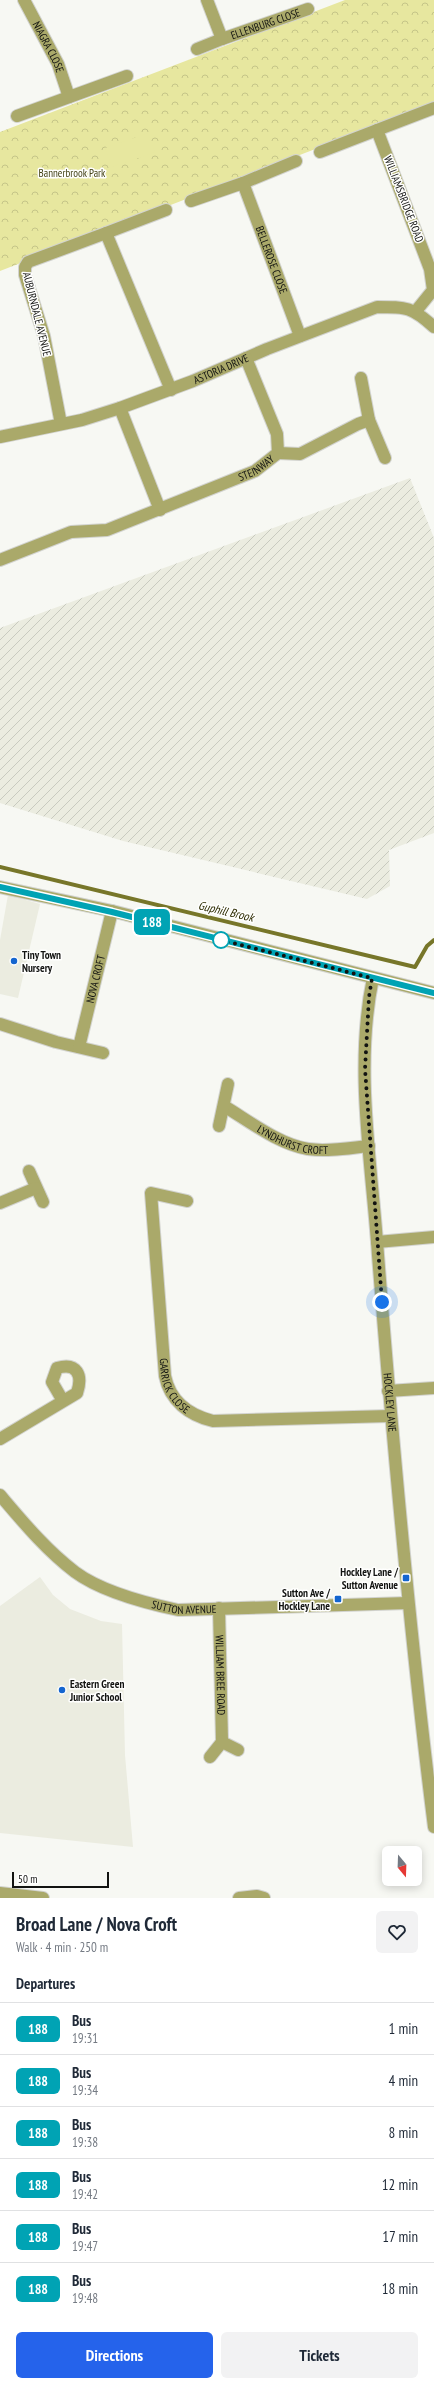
<!DOCTYPE html>
<html lang="en">
<head>
<meta charset="utf-8">
<style>
	:root { --surface:#fff; --page:#f2f2f3; --text:#1f2937; --muted:#747a83; --line:#e0e1e3; --accent:#2563eb }
	body { margin:0; font-family:"PT Sans Narrow",sans-serif; background:var(--page); color:var(--text); height:100vh; display:flex; flex-direction:column; font-size:15px; white-space:nowrap }
	* { box-sizing:border-box; margin:0 }
	p { font-size:13px; color:var(--muted) }
	.icon { flex:none; width:22px; height:22px; fill:none; stroke:currentColor; stroke-width:2; stroke-linecap:round; stroke-linejoin:round }
	.map { position:relative; height:1898px; overflow:hidden }
	.sheet { display:flex; flex-direction:column; background:var(--surface); flex:1 }
	.sheet>* { flex:none }
	.badge { padding:0 8px; border-radius:6px; font-size:14px; line-height:26px }
	.needle { width:26px; rotate:161deg }
	.fabs { position:absolute; left:382px; top:1846px; display:grid; gap:8px }
	.fabs a { display:grid; place-items:center; width:40px; height:40px; border-radius:6px; background:var(--surface); box-shadow:0 2px 10px #0003; font-size:20px }
	.scale { position:absolute; left:12px; bottom:10px; width:97px; box-sizing:border-box; padding-left:4px; border:2px solid #121311; border-top:0; font-size:11px; line-height:14px; white-space:nowrap; color:#121311; -webkit-text-stroke:3px #fffffe; paint-order:stroke }
	.you { position:absolute; width:20px; height:20px; margin:-10px; border:3px solid #fff; border-radius:50%; background:#1a73e8; box-shadow:0 0 0 6px #1a73e833 }
	.map>.badge { position:absolute; translate:-50% -50%; box-shadow:0 0 0 2px #fff }
	h2 { padding:0 16px; font-size:15px; line-height:36px }
	.round { display:grid; place-items:center; flex:none; width:42px; height:42px; border-radius:6px; background:var(--page) }
	.summary { display:flex; align-items:center; justify-content:space-between; height:68px; padding:0 16px }
	h1 { font-size:19px; font-weight:600; line-height:30px }
	.action { display:flex; gap:8px; margin-top:auto; padding:8px 16px }
	.action a { flex:1; height:46px; border-radius:6px; background:var(--accent); color:#fff; font-size:16px; font-weight:600; line-height:46px; text-align:center }
	.action a+a { background:var(--page); color:var(--text) }
	ul { padding:0; list-style:none }
	li { display:flex; align-items:center; gap:12px; height:52px; padding:0 16px; border-top:1px solid var(--line) }
	li div { flex:1 }
	li b { display:block; font-size:15px }
	li em { font-style:normal }
	li .badge { min-width:44px; font-weight:700; text-align:center }
	.map>svg:first-child { display:block }
	.built { fill:#ebece0 }
	.industrial { fill:url(#industrial-furrows) }
	.park { fill:url(#park-crowns) }
	.pitch { fill:#e7e79f }
	.lines { fill:none; stroke-linecap:round; stroke-linejoin:round }
	.stream { stroke:#777629; stroke-width:4 }
	.minor-casing { stroke:#d2d3cf; stroke-width:14 }
	.minor { stroke:#aaa96a; stroke-width:12 }
	.line-casing { stroke:#fff; stroke-width:9 }
	.line { stroke:#00a3b4; stroke-width:6 }
	.walk { stroke:#121311; stroke-width:4; stroke-dasharray:0 7.2 }
	.stop-dot { fill:#fff; stroke:#00a3b4; stroke-width:2 }
	.poi-dot { fill:#1465cf; stroke:#fffffe; stroke-width:1.5 }
	.labels { text-anchor:middle; dominant-baseline:central; stroke-width:3; stroke-linejoin:round; paint-order:stroke }
	.street-label { font-size:11px; fill:#121311; stroke:#fffffe }
	.park-label { font-size:11px; fill:#434216; stroke:#fffffe }
	.poi-label { font-size:11px; font-weight:bold; fill:#121311; stroke:#fffffe; text-anchor:start }
	.water-label { font-size:12px; font-style:italic; fill:#2c2b00; stroke:#fffffe }
</style>
</head>
<body>
<div class="map">
<svg width="434" height="1898" viewBox="0 0 434 1898">
	<defs>
		<pattern id="industrial-furrows" width="10" height="10" patternUnits="userSpaceOnUse"><rect width="10" height="10" fill="#ebece0"/><path d="M-1 1l2-2M0 10L10 0M9 11l2-2" fill="none" stroke="#c8cabf"/></pattern>
		<pattern id="park-crowns" width="20" height="18" patternUnits="userSpaceOnUse"><rect width="20" height="18" fill="#e7e79f"/><path d="M2 6a3 3 0 1 1 6 0M12 15a3 3 0 1 1 6 0" fill="none" stroke="#c5c588"/></pattern>
	</defs>
	<rect width="100%" height="100%" fill="#f7f8f3"/>
	<!-- built -->
	<g class="built">
		<path d="M8 895 40 904 18 998 0 994V940Z"/>
		<path d="M40 1577 53 1595 70 1609 101 1621 122 1624 125 1755 133 1847 0 1833V1606Z"/>
	</g>
	<!-- industrial -->
	<path class="industrial" d="M410 478 434 538V833L389 850 390 886 367 899 123 841 0 803V628Z"/>
	<!-- park -->
	<path class="park" d="M345 0H434V103L0 271V132Z"/>
	<!-- pitch -->
	<path class="pitch" d="M148 133 155 152 112 167 105 148Z"/>
	<g class="lines">
		<!-- stream -->
		<path class="stream" d="M0 867 415 967 427 946 434 940"/>
		<defs>
			<g id="minor">
				<path id="s1" d="M24 0 58 64 69 97"/>
				<path id="s2" d="M222 39 308 9"/>
				<path d="M197 49 222 39 207 0"/>
				<path d="M17 116 127 76"/>
				<path d="M320 152 377 130"/>
				<path d="M243 183 296 161"/>
				<path id="s3" d="M191 201 243 183 300 336"/>
				<path d="M106 233 166 210"/>
				<path d="M416 311 433 290 430 269 377 130 434 108"/>
				<path d="M361 378 369 420 385 458"/>
				<path d="M120 408 160 510"/>
				<path d="M61 424 44 336 25 275V267L28 262 106 233 171 390"/>
				<path id="s4" d="M0 437 82 420 120 408 193 381 267 349 377 307C407 307 412 307 434 327"/>
				<path d="M278 453 300 454 358 424 369 420"/>
				<path id="s5" d="M0 560 71 532 107 530 255 471 278 453 277 434 246 358"/>
				<path d="M0 887 112 911 434 993"/>
				<path id="s6" d="M373 978C354 1068 372 1165 378 1255 393 1446 410 1637 434 1827"/>
				<path d="M0 1024 56 1042 103 1053"/>
				<path id="s7" d="M79 1047 112 911"/>
				<path id="s8" d="M224 1106C249 1121 278 1144 308 1149 328 1152 349 1148 369 1146"/>
				<path d="M219 1126 228 1084"/>
				<path d="M29 1171 43 1202"/>
				<path id="s9" d="M187 1201 151 1193 165 1376C170 1401 189 1415 213 1421L390 1416"/>
				<path d="M0 1203 36 1188"/>
				<path d="M377 1242 434 1237"/>
				<path d="M388 1391 434 1388"/>
				<path d="M0 1439 77 1393C83 1375 77 1362 57 1368L52 1382 63 1401"/>
				<path id="s10" d="M0 1495C23 1522 46 1550 75 1572 102 1592 145 1603 178 1610L408 1603"/>
				<path id="s11" d="M219 1608 222 1742"/>
				<path d="M210 1757 222 1742 238 1750"/>
				<path d="M0 1893 43 1898"/>
				<path d="M239 1898 257 1896 264 1898"/>
			</g>
		</defs>
		<!-- minor casing -->
		<use href="#minor" class="minor-casing"/>
		<!-- minor -->
		<use href="#minor" class="minor"/>
	</g>
	<g class="lines">
		<defs>
			<path id="line" d="M0 887 112 912 434 993"/>
		</defs>
		<!-- line casing -->
		<use href="#line" class="line-casing"/>
		<!-- line -->
		<use href="#line" class="line"/>
		<!-- walk -->
		<path class="walk" d="M221 940 372 978 369 997 365 1069 382 1302"/>
	</g>
	<!-- markers -->
	<circle class="stop-dot" cx="221" cy="940" r="8"/>
	<g class="poi-dot">
		<circle cx="14" cy="961" r="4"/>
		<rect x="402" y="1574" width="8" height="8" rx="2"/>
		<rect x="334" y="1595" width="8" height="8" rx="2"/>
		<circle cx="62" cy="1690" r="4"/>
	</g>
	<g class="labels">
		<!-- street labels -->
		<g class="street-label">
			<text stroke="none"><textPath href="#s2" startOffset="46">ELLENBURG CLOSE</textPath></text>
			<text stroke="none"><textPath href="#s1" startOffset="53">NIAGRA CLOSE</textPath></text>
			<text transform="translate(404 199) rotate(69)">WILLIAMSBRIDGE ROAD</text>
			<text stroke="none"><textPath href="#s3" startOffset="137">BELLEROSE CLOSE</textPath></text>
			<text transform="translate(37 314) rotate(76)">AUBURNDALE AVENUE</text>
			<text stroke="none"><textPath href="#s4" startOffset="232">ASTORIA DRIVE</textPath></text>
			<text stroke="none"><textPath href="#s5" startOffset="274">STEINWAY</textPath></text>
			<text stroke="none"><textPath href="#s7" startOffset="70">NOVA CROFT</textPath></text>
			<text stroke="none"><textPath href="#s8" startOffset="78">LYNDHURST CROFT</textPath></text>
			<text stroke="none"><textPath href="#s9" startOffset="233">GARRICK CLOSE</textPath></text>
			<text stroke="none"><textPath href="#s6" startOffset="426">HOCKLEY LANE</textPath></text>
			<text stroke="none"><textPath href="#s10" startOffset="224">SUTTON AVENUE</textPath></text>
			<text stroke="none"><textPath href="#s11" startOffset="67">WILLIAM BREE ROAD</textPath></text>
		</g>
		<!-- park labels -->
		<g class="park-label">
			<text x="72" y="173">Bannerbrook Park</text>
		</g>
		<!-- poi labels -->
		<g class="poi-label">
			<text x="22" y="955">Tiny Town<tspan x="22" dy="13">Nursery</tspan></text>
			<text x="398" y="1572" text-anchor="end">Hockley Lane /<tspan x="398" dy="13">Sutton Avenue</tspan></text>
			<text x="330" y="1593" text-anchor="end">Sutton Ave /<tspan x="330" dy="13">Hockley Lane</tspan></text>
			<text x="70" y="1684">Eastern Green<tspan x="70" dy="13">Junior School</tspan></text>
		</g>
		<!-- water labels -->
		<g class="water-label">
			<text transform="translate(226 911) rotate(13)">Guphill Brook</text>
		</g>
	</g>
</svg>
<div class="fabs">
<a><svg class="needle" viewBox="-14 -14 28 28"><path d="M0-13l5 13h-10z" fill="#e53935"/><path d="M0 13l5-13h-10z" fill="#747a83"/></svg></a>
</div>
<div class="scale">50 m</div>
<div class="you" style="left:382px;top:1302px"></div>
<b class="badge" style="left:152px;top:922px;background:#00a3b4;color:#fff">188</b>
</div>
<section class="sheet">
<div class="summary"><div><h1>Broad Lane / Nova Croft</h1><p>Walk · 4 min · 250 m</p></div><a class="round"><svg class="icon" aria-label="heart" viewBox="0 0 24 24"><path d="M12 20l-8-8c-3-5 5-10 8-4 3-6 11-1 8 4z"/></svg></a></div>
<h2>Departures</h2>
<ul>
<li><span class="badge" style="background:#00a3b4;color:#fff">188</span><div><b>Bus</b><p>19:31</p></div><em>1 min</em></li>
<li><span class="badge" style="background:#00a3b4;color:#fff">188</span><div><b>Bus</b><p>19:34</p></div><em>4 min</em></li>
<li><span class="badge" style="background:#00a3b4;color:#fff">188</span><div><b>Bus</b><p>19:38</p></div><em>8 min</em></li>
<li><span class="badge" style="background:#00a3b4;color:#fff">188</span><div><b>Bus</b><p>19:42</p></div><em>12 min</em></li>
<li><span class="badge" style="background:#00a3b4;color:#fff">188</span><div><b>Bus</b><p>19:47</p></div><em>17 min</em></li>
<li><span class="badge" style="background:#00a3b4;color:#fff">188</span><div><b>Bus</b><p>19:48</p></div><em>18 min</em></li>
</ul>
<div class="action"><a>Directions</a><a>Tickets</a></div>
</section>
</body>
</html>
